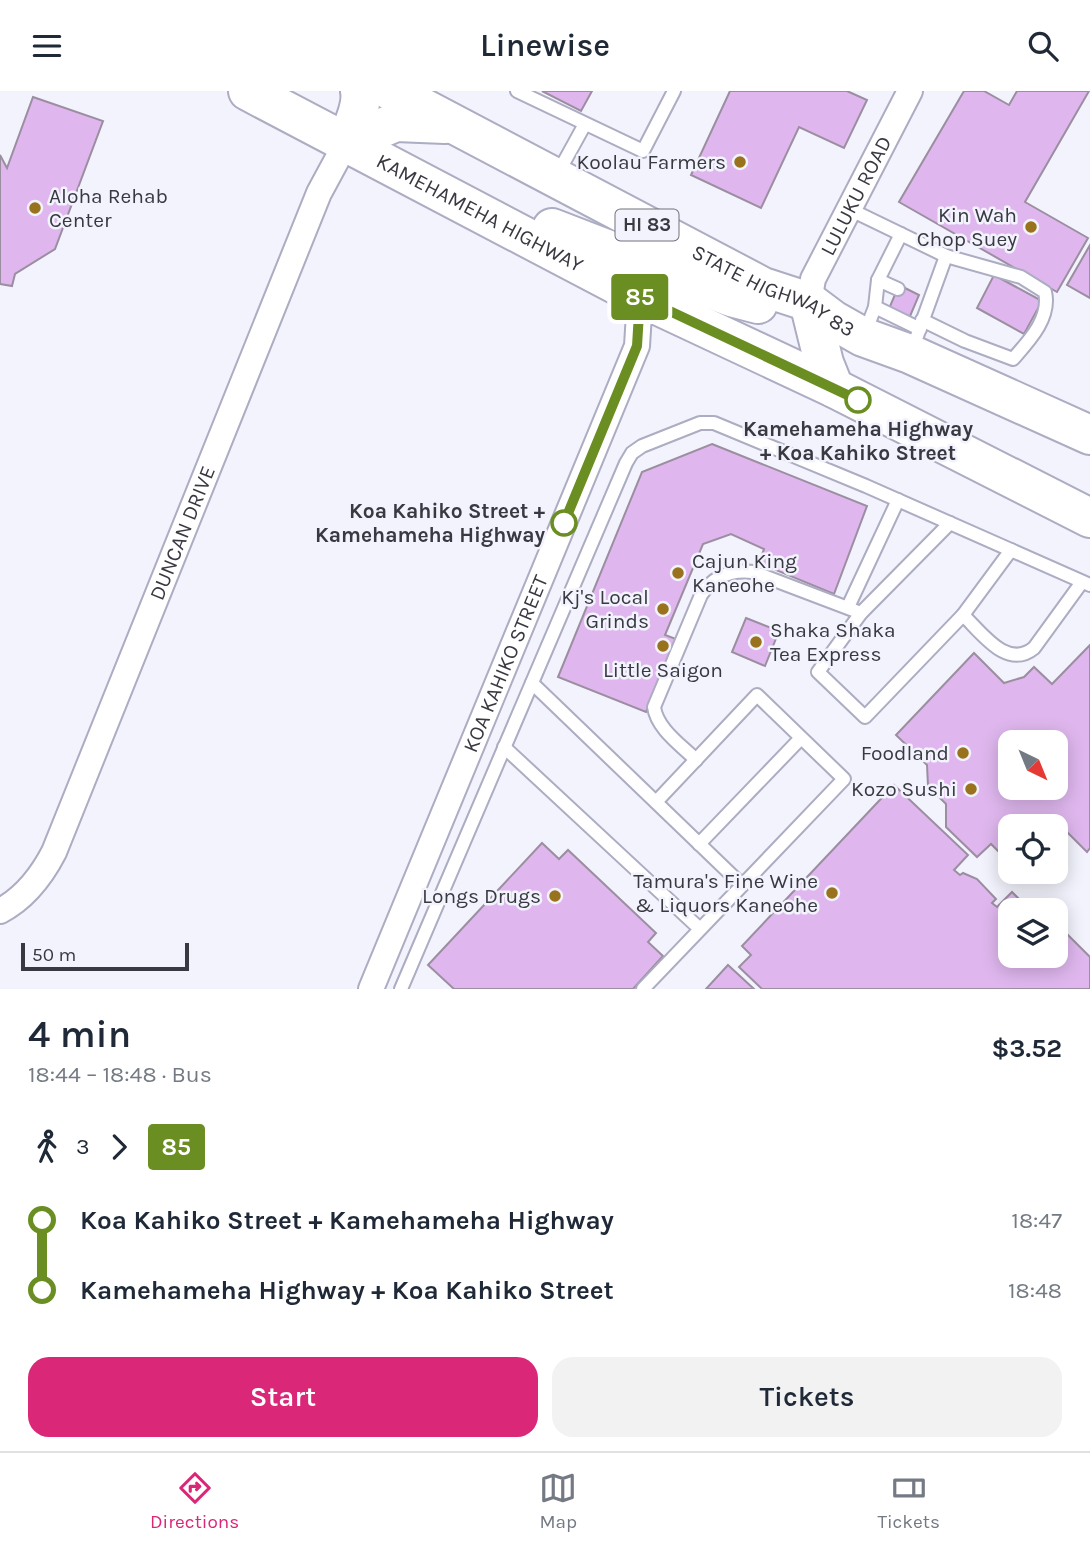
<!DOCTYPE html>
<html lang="en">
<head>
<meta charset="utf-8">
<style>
	:root { --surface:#fff; --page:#f2f2f3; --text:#1f2937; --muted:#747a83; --line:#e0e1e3; --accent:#db2777 }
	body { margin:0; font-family:Karla,sans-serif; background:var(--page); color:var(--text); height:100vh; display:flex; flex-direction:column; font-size:26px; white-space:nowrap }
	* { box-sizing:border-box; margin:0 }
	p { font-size:23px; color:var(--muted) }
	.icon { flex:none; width:38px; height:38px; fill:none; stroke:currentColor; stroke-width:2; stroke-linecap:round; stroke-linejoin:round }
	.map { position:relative; height:898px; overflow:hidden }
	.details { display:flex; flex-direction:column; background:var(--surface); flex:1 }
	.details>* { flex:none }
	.badge { padding:0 14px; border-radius:5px; font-size:24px; line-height:46px }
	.needle { width:46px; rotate:137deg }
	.controls { position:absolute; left:998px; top:639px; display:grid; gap:14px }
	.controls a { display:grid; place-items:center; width:70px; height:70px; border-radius:14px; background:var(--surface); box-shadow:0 4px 18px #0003; font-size:35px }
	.scale { position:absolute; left:21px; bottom:18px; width:168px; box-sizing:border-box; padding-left:7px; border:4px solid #393942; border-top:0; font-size:19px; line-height:24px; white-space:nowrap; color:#393942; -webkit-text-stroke:5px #f2f3fc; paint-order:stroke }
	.map>.badge { position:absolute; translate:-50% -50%; box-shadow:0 0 0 4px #fff }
	.legs { display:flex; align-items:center; gap:10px; height:77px; padding:0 28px; font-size:23px }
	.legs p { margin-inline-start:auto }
	.overview { display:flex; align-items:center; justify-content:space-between; height:119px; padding:0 28px }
	h1 { font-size:38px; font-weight:600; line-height:52px }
	.cta { display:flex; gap:14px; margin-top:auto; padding:14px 28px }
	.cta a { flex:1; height:80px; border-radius:21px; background:var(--accent); color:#fff; font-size:28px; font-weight:600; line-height:80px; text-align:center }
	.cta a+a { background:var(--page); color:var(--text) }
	ul { padding:0 28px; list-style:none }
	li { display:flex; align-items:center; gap:24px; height:70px; font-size:26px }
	li i { display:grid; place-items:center; width:10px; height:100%; margin:0 9px; background:currentColor }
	li i::after { content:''; width:18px; height:18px; margin:-9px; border:5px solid; border-radius:50%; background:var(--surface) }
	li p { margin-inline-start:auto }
	li:first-child i { background:linear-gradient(#0000 50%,currentColor 0) }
	li:last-child i { background:linear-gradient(currentColor 50%,#0000 0) }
	header { display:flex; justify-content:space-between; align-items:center; height:91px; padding:0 28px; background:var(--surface); font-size:32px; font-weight:600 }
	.menu { display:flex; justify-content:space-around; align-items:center; height:98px; border-top:2px solid var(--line); background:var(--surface); font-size:19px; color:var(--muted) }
	.menu a { display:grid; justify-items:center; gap:4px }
	.menu .selected { color:var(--accent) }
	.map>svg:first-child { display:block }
	.building { fill:#dfb7ee; stroke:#9b8ea0; stroke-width:2; fill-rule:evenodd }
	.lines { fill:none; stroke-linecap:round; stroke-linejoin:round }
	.lane-casing { stroke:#acacc2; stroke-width:16 }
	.street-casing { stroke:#acacc2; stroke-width:28 }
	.primary-casing { stroke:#acacc2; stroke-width:42 }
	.lane { stroke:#fff; stroke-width:12 }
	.street { stroke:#fff; stroke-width:24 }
	.primary { stroke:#fff; stroke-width:38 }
	.line-1-casing { stroke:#fff; stroke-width:16 }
	.line-1 { stroke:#6b8e23; stroke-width:10 }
	.poi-dot { fill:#98721d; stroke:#f2f3fc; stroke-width:2.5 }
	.stop-1-dot { fill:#fff; stroke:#6b8e23; stroke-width:3.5 }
	.labels { text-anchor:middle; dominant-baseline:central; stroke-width:5; stroke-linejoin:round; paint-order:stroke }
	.shield { fill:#f2f3fc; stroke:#70717a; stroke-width:2 }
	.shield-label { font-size:19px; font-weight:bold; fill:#393942 }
	.poi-label { font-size:21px; fill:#393942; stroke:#f2f3fc; text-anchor:end }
	.street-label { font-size:21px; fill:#393942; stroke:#f2f3fc }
	.stop-label { font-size:21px; font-weight:bold; fill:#393942; stroke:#f2f3fc }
</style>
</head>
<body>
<header><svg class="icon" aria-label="menu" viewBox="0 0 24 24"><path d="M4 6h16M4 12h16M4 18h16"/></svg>Linewise<svg class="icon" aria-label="search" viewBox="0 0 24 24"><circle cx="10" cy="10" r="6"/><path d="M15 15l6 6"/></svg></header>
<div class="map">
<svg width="1090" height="898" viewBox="0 0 1090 898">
	<rect width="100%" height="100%" fill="#f2f3fc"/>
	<!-- building -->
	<g class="building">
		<path d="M542 0H592L581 20Z"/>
		<path d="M730 0H847L867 9 844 57 799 36 761 117 691 84Z"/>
		<path d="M964 0H984L1009 14 1017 0H1089L1025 111 1088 147 1057 201 899 111Z"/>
		<path d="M33 6 103 30 55 158 15 183 12 195 0 193V64L7 77Z"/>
		<path d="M1090 154V207L1067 194Z"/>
		<path d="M994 184 1042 210 1024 243 977 217Z"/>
		<path d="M899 194 919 204 908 230 888 220Z"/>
		<path d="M712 353 867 415 834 503 759 472 764 458 731 443 703 453 665 544 676 548 646 621 558 586 642 381Z"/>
		<path d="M746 527 779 540 765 575 732 561Z"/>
		<path d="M1090 554V757L1087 761 1068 742 1055 755V735H1010V772L991 753 977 766 946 736V713L928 695 927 674 896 644 974 562 1004 592 1024 586 1034 576 1052 593ZM1010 651H1055V696H1010Z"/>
		<path d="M894 694 968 764 954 779 960 784 963 782 977 788 996 808 992 812 997 816 1012 801 1030 819H1010V864H1055V844L1067 843 1090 866V898H762L739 876 751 864 742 855Z"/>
		<path d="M542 752 559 768 568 759 656 842 648 851 663 865 633 898H454L428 874Z"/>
		<path d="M728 874 754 898H706Z"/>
	</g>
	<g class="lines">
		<defs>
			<g id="lane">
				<path d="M517 0 643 60 674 0"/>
				<path d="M558 82 585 33"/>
				<path d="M849 118 946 165 912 259"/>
				<path d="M878 189 898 198"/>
				<path d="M875 216 920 238"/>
				<path d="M922 229 965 250 1013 268C1029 250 1051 227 1045 201L1021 186 946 165"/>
				<path d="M865 242 875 216 878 189 901 143"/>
				<path d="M950 432 861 522 818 581 865 626 963 524 1011 459"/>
				<path d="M848 516 898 409"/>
				<path d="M963 524C982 542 1007 579 1034 557L1082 491"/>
				<path d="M532 592 742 794"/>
				<path d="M504 656 700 838"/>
				<path d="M696 669C681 654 657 638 654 616L701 504C713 486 730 478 753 481L861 522"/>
				<path d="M699 753 801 647"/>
				<path d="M401 898 626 372 632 362 642 355 700 332H714L866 395 1090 494"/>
				<path d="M643 898 844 688 757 604 656 711"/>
			</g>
			<g id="street">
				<path id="s1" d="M809 211 813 188 910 0"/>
				<path id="s2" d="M0 820C25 807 41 786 54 761L319 102 346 52"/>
				<path id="s3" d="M371 898 637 255 640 206"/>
			</g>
			<g id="primary">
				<path id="s4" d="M248 0 640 206 834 297 1090 427"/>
				<path id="s5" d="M391 0 763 196 809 211 833 229 863 246 910 263 1090 344"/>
				<path d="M346 52 396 31 445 33"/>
				<path d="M346 52C352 36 363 17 360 0"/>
				<path d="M552 137 731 206 758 213"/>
				<path d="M809 211 824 272 834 297"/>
			</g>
		</defs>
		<!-- lane casing -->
		<use href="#lane" class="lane-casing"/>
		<!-- street casing -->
		<use href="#street" class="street-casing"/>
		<!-- primary casing -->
		<use href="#primary" class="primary-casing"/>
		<!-- lane -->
		<use href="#lane" class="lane"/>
		<!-- street -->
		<use href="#street" class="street"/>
		<!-- primary -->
		<use href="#primary" class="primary"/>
	</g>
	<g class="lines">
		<defs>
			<path id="line-1" d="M564 432 637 255 640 206 858 309"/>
		</defs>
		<!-- line-1 casing -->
		<use href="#line-1" class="line-1-casing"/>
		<!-- line-1 -->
		<use href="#line-1" class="line-1"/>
	</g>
	<!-- markers -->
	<g class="poi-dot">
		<circle cx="740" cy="71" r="7"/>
		<circle cx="35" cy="117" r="7"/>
		<circle cx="1031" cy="136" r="7"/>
		<circle cx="678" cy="482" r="7"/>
		<circle cx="663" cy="518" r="7"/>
		<circle cx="756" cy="551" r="7"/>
		<circle cx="663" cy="555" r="7"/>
		<circle cx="963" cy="662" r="7"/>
		<circle cx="971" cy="698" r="7"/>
		<circle cx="832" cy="802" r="7"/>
		<circle cx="555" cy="805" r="7"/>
	</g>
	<g class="stop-1-dot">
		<circle cx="858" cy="309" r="12"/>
		<circle cx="564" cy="432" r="12"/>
	</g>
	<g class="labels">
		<!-- shield labels -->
		<rect class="shield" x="615.5" y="118.5" width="63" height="31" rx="5"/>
		<g class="shield-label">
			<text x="647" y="134">HI 83</text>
		</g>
		<!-- poi labels -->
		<g class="poi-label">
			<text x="726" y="71">Koolau Farmers</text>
			<text x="49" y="105" text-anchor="start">Aloha Rehab<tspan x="49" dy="24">Center</tspan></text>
			<text x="1017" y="124">Kin Wah<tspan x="1017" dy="24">Chop Suey</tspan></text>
			<text x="692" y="470" text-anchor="start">Cajun King<tspan x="692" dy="24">Kaneohe</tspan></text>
			<text x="649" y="506">Kj's Local<tspan x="649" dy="24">Grinds</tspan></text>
			<text x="770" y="539" text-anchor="start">Shaka Shaka<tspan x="770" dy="24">Tea Express</tspan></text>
			<text x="663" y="579" text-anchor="middle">Little Saigon</text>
			<text x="949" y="662">Foodland</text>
			<text x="957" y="698">Kozo Sushi</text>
			<text x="818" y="790">Tamura's Fine Wine<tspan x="818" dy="24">&amp; Liquors Kaneohe</tspan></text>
			<text x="541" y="805">Longs Drugs</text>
		</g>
		<!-- street labels -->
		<g class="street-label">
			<text stroke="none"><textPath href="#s1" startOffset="117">LULUKU ROAD</textPath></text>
			<text stroke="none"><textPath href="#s4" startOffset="262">KAMEHAMEHA HIGHWAY</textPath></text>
			<text stroke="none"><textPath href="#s5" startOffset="432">STATE HIGHWAY 83</textPath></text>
			<text stroke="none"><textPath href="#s2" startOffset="425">DUNCAN DRIVE</textPath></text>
			<text stroke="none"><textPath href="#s3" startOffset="352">KOA KAHIKO STREET</textPath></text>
		</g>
		<!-- stop labels -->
		<g class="stop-label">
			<text x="858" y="338">Kamehameha Highway<tspan x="858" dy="24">+ Koa Kahiko Street</tspan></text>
			<text x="545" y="420" text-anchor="end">Koa Kahiko Street +<tspan x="545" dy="24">Kamehameha Highway</tspan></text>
		</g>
	</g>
</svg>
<div class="controls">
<a><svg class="needle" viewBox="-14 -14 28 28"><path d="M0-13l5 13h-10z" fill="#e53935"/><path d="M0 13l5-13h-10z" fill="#747a83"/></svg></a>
<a><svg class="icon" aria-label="locate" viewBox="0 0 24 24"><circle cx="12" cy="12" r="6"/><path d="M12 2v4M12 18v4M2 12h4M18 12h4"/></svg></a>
<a><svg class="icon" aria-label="layers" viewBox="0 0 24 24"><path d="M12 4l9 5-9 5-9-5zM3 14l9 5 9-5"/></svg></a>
</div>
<div class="scale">50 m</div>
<b class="badge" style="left:640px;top:206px;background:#6b8e23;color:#fff">85</b>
</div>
<section class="details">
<div class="overview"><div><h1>4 min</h1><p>18:44 – 18:48 · Bus</p></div><b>$3.52</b></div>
<div class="legs"><svg class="icon" aria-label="walk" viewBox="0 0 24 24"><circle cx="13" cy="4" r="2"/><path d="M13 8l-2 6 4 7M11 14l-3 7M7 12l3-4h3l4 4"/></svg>3<svg class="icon" aria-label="forward" viewBox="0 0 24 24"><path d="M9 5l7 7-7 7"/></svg><b class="badge" style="background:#6b8e23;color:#fff">85</b></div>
<ul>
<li><i style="color:#6b8e23"></i><b>Koa Kahiko Street + Kamehameha Highway</b><p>18:47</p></li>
<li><i style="color:#6b8e23"></i><b>Kamehameha Highway + Koa Kahiko Street</b><p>18:48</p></li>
</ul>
<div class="cta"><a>Start</a><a>Tickets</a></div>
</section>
<nav class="menu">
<a class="selected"><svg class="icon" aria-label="directions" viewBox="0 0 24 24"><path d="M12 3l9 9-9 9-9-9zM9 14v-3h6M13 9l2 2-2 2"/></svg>Directions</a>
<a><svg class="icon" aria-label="map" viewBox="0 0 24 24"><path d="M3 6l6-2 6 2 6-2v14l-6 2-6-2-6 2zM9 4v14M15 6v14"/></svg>Map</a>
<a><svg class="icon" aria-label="tickets" viewBox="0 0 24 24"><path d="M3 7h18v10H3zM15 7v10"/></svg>Tickets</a>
</nav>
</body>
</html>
